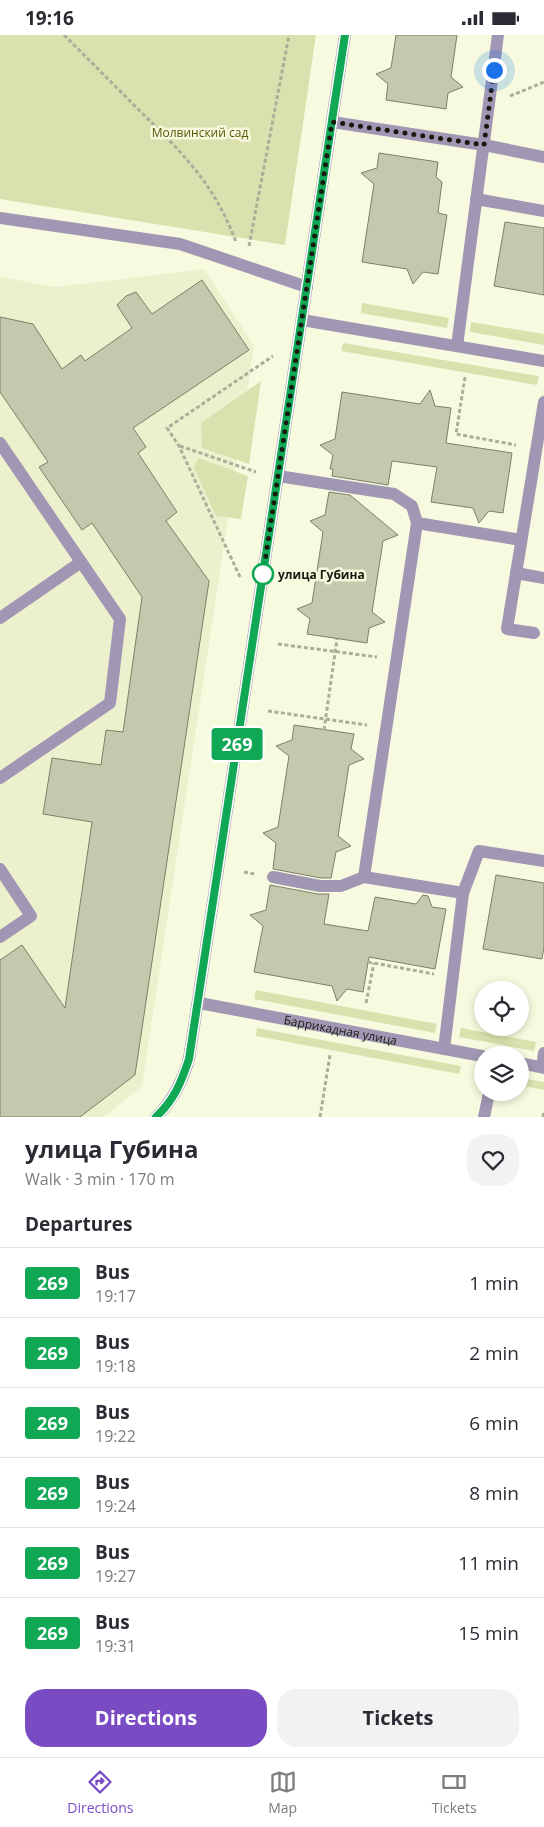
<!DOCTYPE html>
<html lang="en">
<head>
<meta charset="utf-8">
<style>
	:root { --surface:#fff; --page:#f2f2f3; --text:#2b2b33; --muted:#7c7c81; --line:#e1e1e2; --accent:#7a4cc4 }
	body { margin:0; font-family:"Open Sans",sans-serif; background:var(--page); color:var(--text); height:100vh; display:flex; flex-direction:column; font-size:19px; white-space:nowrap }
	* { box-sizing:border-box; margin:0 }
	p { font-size:16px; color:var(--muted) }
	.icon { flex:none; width:28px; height:28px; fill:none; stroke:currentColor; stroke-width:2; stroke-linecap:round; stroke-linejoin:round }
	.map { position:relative; height:1082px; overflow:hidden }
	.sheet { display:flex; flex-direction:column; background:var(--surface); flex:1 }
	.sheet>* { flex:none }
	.badge { padding:0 10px; border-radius:4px; font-size:18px; line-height:32px }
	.controls { position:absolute; left:474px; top:946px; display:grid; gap:10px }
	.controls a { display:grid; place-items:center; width:55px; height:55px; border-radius:50%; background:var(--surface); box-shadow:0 2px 8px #0003; font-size:25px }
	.you { position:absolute; width:25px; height:25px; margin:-12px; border:4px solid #fff; border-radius:50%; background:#1a73e8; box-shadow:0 0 0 8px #1a73e833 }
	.map>.badge { position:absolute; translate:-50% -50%; box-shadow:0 0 0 2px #fff }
	h2 { padding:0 25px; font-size:19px; line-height:45px }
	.round { display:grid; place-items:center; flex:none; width:52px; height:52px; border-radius:20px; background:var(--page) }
	.summary { display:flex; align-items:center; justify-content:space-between; height:85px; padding:0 25px }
	h1 { font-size:24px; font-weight:700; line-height:38px }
	.button { display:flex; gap:10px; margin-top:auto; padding:10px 25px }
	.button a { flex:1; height:58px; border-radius:20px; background:var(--accent); color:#fff; font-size:20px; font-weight:700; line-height:58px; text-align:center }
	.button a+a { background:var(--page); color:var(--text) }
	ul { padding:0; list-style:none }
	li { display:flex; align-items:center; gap:15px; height:70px; padding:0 25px; border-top:1px solid var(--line) }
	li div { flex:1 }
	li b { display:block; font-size:19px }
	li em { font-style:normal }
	li .badge { min-width:55px; font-weight:700; text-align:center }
	.status { display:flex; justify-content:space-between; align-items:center; height:35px; padding:0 25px; background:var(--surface); direction:ltr }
	.status svg { height:14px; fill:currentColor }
	.menu { display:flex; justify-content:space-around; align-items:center; height:70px; border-top:1px solid var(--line); background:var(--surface); font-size:14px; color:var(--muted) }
	.menu a { display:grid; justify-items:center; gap:2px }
	.menu .active { color:var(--accent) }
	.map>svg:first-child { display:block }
	.built { fill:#ecf0cd }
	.green { fill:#dbe1ae }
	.building { fill:#c4c8ad; stroke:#7d8067 }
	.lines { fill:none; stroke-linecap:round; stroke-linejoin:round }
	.path { stroke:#abae98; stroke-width:3; stroke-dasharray:4 2.5; stroke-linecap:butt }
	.minor { stroke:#9f97b3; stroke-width:12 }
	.line-casing { stroke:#fff; stroke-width:11 }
	.line { stroke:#10a855; stroke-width:8 }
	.walk { stroke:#18190f; stroke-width:5; stroke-dasharray:0 9 }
	.stop-dot { fill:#fff; stroke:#10a855; stroke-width:2.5 }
	.labels { text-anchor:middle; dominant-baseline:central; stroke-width:5; stroke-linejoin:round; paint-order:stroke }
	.park-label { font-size:12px; fill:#545904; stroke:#f7fadf }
	.stop-label { font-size:12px; font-weight:bold; fill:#18190f; stroke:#f7fadf; text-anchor:start }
	.street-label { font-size:12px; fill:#18190f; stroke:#f7fadf }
</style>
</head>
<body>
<div class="status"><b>19:16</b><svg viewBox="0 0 49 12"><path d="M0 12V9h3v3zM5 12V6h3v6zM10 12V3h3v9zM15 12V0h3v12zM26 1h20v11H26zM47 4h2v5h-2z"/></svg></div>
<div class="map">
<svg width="544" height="1082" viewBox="0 0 544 1082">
	<rect width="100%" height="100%" fill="#f7fadf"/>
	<!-- built -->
	<path class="built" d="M204 234 254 311 142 1051 104 1082H0V242L56 252Z"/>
	<!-- green -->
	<g class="green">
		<path d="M0 0H316L285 210 0 164Z"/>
		<path d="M362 268 449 283 447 293 361 278Z"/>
		<path d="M471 287 544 299V310L470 297Z"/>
		<path d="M343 308 538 341H539L537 350 341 316Z"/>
		<path d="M261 346 249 429 202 413 201 388Z"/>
		<path d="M198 423 248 441 241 484 216 481 194 433Z"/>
		<path d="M256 955 437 989 435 998 254 964Z"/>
		<path d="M257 993 461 1031 459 1039 256 1001Z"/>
		<path d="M461 993 536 1007 534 1016 459 1002Z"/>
		<path d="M520 1043 544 1047V1055L520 1050Z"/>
	</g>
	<!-- building -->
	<g class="building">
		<path d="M396 0H457L451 42 463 52 448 58 446 74 386 65 388 49 376 39 391 33Z"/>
		<path d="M379 118 438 127 436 142 442 147 438 178 447 180 438 239 423 237 413 249 407 234 362 227 374 149 361 138 377 133Z"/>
		<path d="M505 187 544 193V260L494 251Z"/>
		<path d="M202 245 249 315 133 393 146 412 138 418 177 477 166 486 209 546 135 1040 80 1082H0V925L22 910 65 973 92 787 43 779 52 723 101 730 106 695 123 697 142 562 92 488 82 495 39 432 48 427 0 357V282L33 289 62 334 81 320 85 326 132 293 117 270 126 261 136 257 152 279Z"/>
		<path d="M430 355 435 371 451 373 446 408 512 418 503 478 489 476 479 488 473 473 431 467 437 432 392 426 388 450 332 441 333 434H330L333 420 320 410 335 404 342 357 420 369Z"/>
		<path d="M329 457 350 460 398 500 383 506 372 577 385 587 369 593 367 608 307 599 310 584 297 574 312 568 323 497 310 486 325 480Z"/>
		<path d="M294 690 354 699 351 714 364 724 349 730 338 801 351 811 336 817 331 843H321L273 834 276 808 263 798 278 792 289 721 276 711 292 705Z"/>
		<path d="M496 840 544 848V912L542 924 483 914Z"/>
		<path d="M270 850 318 859H329L324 889 368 896 375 862 416 869 423 860 428 861 432 872 446 874 435 934 369 922 363 957 347 954 337 966 332 951 254 937 263 891 250 880 266 875Z"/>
	</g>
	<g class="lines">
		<!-- path -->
		<g class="path">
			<path d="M64 0C89 25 114 50 140 76 183 119 214 148 236 207"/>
			<path d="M510 61 544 47"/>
			<path d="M249 211 289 0"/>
			<path d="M465 342 456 399 516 410"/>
			<path d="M180 411 256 437"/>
			<path d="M240 542 179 411 167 393 273 321"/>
			<path d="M278 609 377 622"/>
			<path d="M268 676 367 690"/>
			<path d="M324 695 337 604"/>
			<path d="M244 837 255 839"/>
			<path d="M368 927 434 939"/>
			<path d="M366 968 374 928"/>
			<path d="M320 1082 330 1020"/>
			<path d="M543 1082 544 1077"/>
		</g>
		<!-- minor -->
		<g class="minor">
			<path d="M332 87 484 110 544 122"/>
			<path d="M476 164 544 176"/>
			<path d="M0 183 180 209 307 252"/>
			<path d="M302 285 544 326"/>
			<path d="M457 311 498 0"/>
			<path d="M0 408 120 584 110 668 0 743"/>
			<path d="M278 441 394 459 412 471 417 488"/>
			<path d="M516 538 544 543"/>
			<path d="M0 583 81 527"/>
			<path d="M534 598 507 594 544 367"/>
			<path d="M0 834 31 881 0 902"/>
			<path d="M273 842 320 851H341L364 842"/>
			<path d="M463 858 479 816 544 826"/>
			<path id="s1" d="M199 968 482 1021"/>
			<path d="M444 1014 463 858 364 842 417 488 521 505"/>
			<path d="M520 1028 544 1033"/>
			<path d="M542 1032 544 1018"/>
			<path d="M156 1082C173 1066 182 1047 189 1024L345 0"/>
			<path d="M484 1082 489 1058"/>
		</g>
	</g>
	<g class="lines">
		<defs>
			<path id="line" d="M156 1082C174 1065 181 1048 189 1024L345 0"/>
		</defs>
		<!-- line casing -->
		<use href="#line" class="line-casing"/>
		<!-- line -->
		<use href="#line" class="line"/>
		<!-- walk -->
		<path class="walk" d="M263 539 332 87 484 110 494 35"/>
	</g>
	<!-- markers -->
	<circle class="stop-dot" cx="263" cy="539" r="10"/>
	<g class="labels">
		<!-- park labels -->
		<g class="park-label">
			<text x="200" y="97">Молвинский сад</text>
		</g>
		<!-- stop labels -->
		<g class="stop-label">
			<text x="278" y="539">улица Губина</text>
		</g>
		<!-- street labels -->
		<g class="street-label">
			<text stroke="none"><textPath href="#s1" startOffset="144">Баррикадная улица</textPath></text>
		</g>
	</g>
</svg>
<div class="controls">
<a><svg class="icon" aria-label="locate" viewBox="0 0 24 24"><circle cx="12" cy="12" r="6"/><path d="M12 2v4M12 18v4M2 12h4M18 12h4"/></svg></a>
<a><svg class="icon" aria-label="layers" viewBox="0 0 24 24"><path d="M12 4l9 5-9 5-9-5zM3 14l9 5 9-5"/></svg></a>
</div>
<div class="you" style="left:494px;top:35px"></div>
<b class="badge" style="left:237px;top:709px;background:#10a855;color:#fff">269</b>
</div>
<section class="sheet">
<div class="summary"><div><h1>улица Губина</h1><p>Walk · 3 min · 170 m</p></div><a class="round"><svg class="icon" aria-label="heart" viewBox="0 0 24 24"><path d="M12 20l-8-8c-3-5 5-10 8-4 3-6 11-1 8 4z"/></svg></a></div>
<h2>Departures</h2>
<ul>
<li><span class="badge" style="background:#10a855;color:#fff">269</span><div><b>Bus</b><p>19:17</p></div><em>1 min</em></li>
<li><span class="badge" style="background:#10a855;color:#fff">269</span><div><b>Bus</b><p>19:18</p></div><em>2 min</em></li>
<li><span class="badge" style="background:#10a855;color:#fff">269</span><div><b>Bus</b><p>19:22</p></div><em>6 min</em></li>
<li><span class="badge" style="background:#10a855;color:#fff">269</span><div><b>Bus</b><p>19:24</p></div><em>8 min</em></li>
<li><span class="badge" style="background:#10a855;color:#fff">269</span><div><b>Bus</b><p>19:27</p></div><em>11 min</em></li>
<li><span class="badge" style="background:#10a855;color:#fff">269</span><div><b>Bus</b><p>19:31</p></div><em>15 min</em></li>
</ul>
<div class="button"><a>Directions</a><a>Tickets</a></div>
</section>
<nav class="menu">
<a class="active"><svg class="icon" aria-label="directions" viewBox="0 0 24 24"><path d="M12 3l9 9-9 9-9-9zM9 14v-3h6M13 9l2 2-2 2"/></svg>Directions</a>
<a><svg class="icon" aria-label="map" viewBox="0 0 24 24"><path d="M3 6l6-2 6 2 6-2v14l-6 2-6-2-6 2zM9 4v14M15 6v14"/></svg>Map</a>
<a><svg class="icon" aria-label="tickets" viewBox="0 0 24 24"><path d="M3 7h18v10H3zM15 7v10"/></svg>Tickets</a>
</nav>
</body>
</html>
